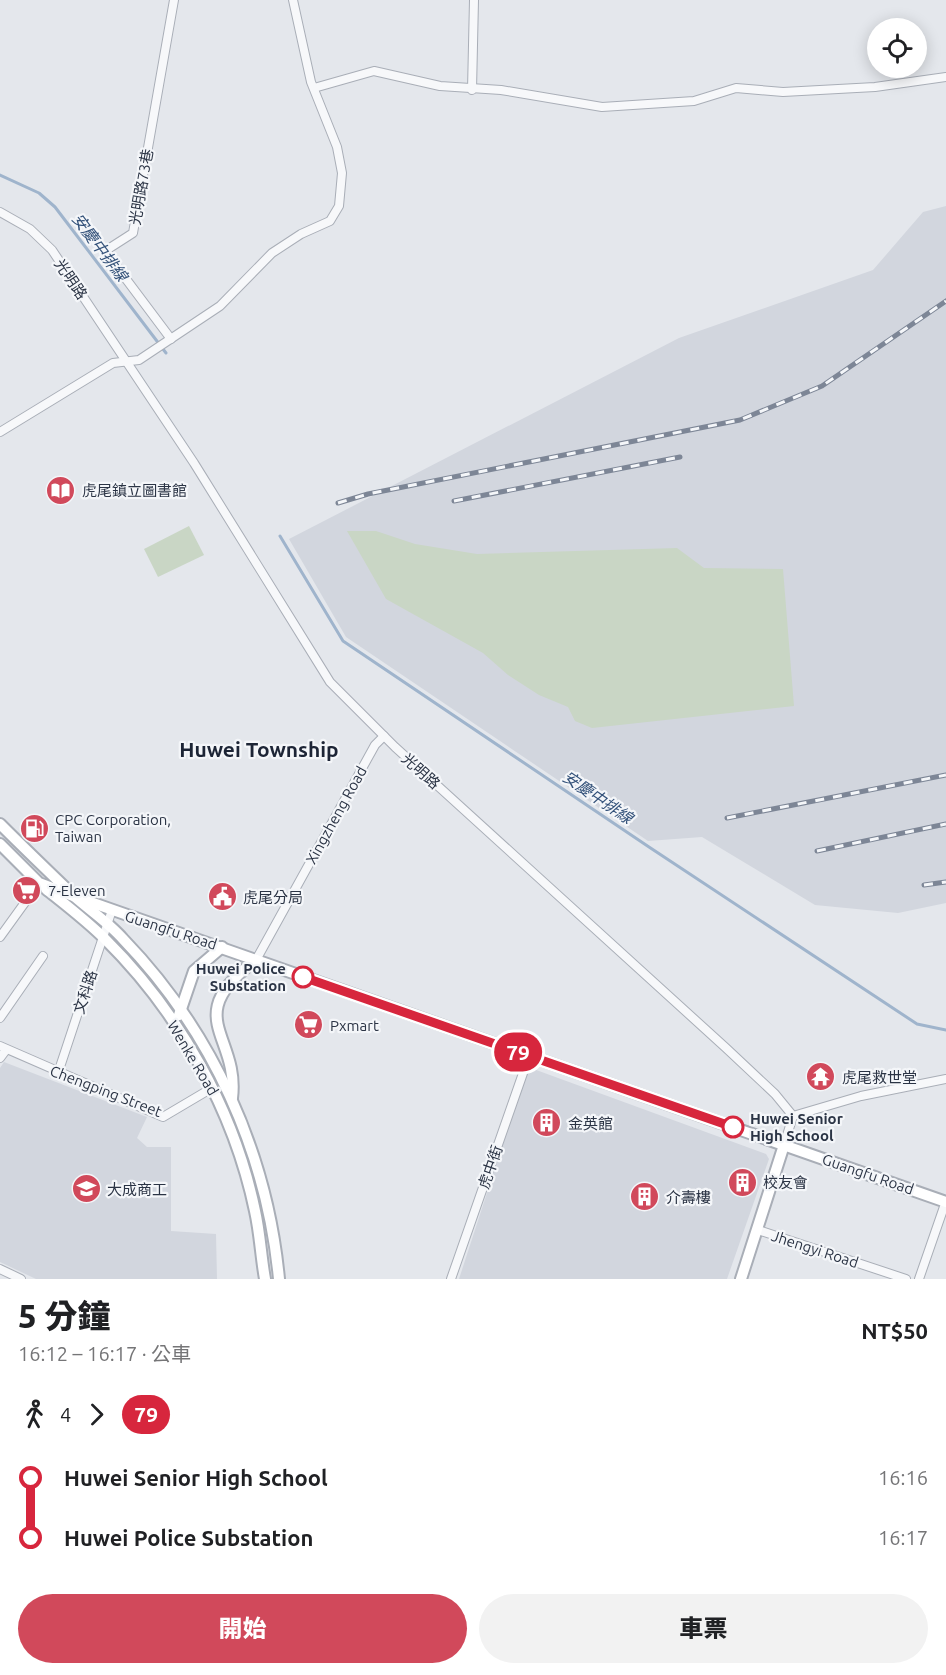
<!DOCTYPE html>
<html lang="zh-TW">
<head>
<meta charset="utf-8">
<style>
	:root { --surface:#fff; --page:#f2f2f2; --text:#202124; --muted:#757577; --accent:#d1495b }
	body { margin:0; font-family:Ubuntu,"Noto Sans TC",sans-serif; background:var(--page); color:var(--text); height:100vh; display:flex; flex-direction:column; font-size:22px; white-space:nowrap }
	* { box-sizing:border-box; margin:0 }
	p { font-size:20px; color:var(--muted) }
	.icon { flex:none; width:33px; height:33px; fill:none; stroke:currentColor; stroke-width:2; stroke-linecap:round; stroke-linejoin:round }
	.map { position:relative; height:1279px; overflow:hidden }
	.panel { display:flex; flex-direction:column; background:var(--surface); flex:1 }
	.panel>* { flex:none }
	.badge { padding:0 12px; border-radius:20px; font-size:21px; line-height:39px }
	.buttons { position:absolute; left:867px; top:18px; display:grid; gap:12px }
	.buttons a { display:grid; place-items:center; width:60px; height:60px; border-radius:50%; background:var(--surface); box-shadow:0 3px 15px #0003; font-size:30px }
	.map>.badge { position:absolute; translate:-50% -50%; box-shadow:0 0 0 3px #fff }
	.legs { display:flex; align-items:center; gap:9px; height:66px; padding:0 18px; font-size:20px }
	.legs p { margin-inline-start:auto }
	.overview { display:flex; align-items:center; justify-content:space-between; height:102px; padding:0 18px }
	h1 { font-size:33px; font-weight:800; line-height:45px }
	.cta { display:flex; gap:12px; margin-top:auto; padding:12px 18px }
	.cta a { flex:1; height:69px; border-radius:36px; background:var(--accent); color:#fff; font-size:24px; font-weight:800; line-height:69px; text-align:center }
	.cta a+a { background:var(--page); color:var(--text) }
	ul { padding:0 18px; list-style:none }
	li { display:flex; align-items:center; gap:21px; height:60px; font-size:22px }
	li i { display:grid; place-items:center; width:9px; height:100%; margin:0 8px; background:currentColor }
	li i::after { content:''; width:15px; height:15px; margin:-8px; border:4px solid; border-radius:50%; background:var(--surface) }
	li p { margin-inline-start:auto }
	li:first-child i { background:linear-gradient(#0000 50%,currentColor 0) }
	li:last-child i { background:linear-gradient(currentColor 50%,#0000 0) }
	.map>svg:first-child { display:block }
	.built { fill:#d2d6de }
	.green { fill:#c9d6c5 }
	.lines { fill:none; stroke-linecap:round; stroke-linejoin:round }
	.stream { stroke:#9fb4cc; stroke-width:3 }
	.street-casing { stroke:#a9aeb7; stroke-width:10 }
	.secondary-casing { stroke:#a9aeb7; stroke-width:14 }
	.street { stroke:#f7f8fa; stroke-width:8 }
	.secondary { stroke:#fff; stroke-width:10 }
	.rail-casing { stroke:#7d8696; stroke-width:5 }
	.rail { stroke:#f4f6f9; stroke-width:3; stroke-dasharray:9; stroke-linecap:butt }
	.line-1-casing { stroke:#fff; stroke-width:14 }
	.line-1 { stroke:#d7263d; stroke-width:9 }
	.stop-1-dot { fill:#fff; stroke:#d7263d; stroke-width:3 }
	.labels { text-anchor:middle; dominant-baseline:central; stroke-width:4.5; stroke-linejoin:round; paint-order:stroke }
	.street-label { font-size:15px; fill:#2b3445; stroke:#f4f6f9 }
	.poi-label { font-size:15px; fill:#2b3445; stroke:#f4f6f9; text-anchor:start }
	.stop-label { font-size:15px; font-weight:bold; fill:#2b3445; stroke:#f4f6f9; text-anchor:end }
	.water-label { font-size:16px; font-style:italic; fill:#34527a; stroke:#f4f6f9 }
	.district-label { font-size:21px; font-weight:bold; fill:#1d2536; stroke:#f4f6f9 }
</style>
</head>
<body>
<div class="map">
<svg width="946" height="1279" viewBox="0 0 946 1279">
	<rect width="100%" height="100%" fill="#e4e7ec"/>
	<!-- built -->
	<g class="built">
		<path d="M946 206V903L898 913 815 905 702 837 648 841 346 637 289 539 679 338 873 270 923 212Z"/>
		<path d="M4 1062 147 1117 137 1138 147 1147H171V1231L216 1234 217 1279H36L0 1262V1068Z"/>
		<path d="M528 1067 766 1154 769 1159 727 1279H459Z"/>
	</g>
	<!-- green -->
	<g class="green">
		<path d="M189 526 204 555 158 577 144 549Z"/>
		<path d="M347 531H376L415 544 477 554 677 548 704 568 783 569 794 706 592 728 575 721 568 707 539 695 508 675 483 653 386 599Z"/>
	</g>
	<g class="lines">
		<!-- stream -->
		<g class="stream">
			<path d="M0 175 39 193 55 207 166 353"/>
			<path d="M280 536 343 641 649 847 917 1024 946 1030"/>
		</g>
		<defs>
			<g id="street">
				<path d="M314 88 374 71 440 86 501 90 602 107 694 101 736 88 783 92 875 87 946 77"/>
				<path d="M472 90 474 0"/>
				<path d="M0 212 30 229 52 250 194 463 330 682 395 747 726 1048 775 1094 793 1116"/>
				<path d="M171 339 105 251 133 233 174 0"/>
				<path d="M0 432 113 363 139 360 220 306 272 253 301 234 330 221 339 206 342 173 337 147 311 82 293 0"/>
				<path d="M0 937 39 883"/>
				<path d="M256 960 375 745 384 736"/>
				<path d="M0 1018 43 956"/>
				<path d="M0 1046 163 1117 212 1088"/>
				<path d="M0 1058 6 1050"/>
				<path d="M58 1073 112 910"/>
				<path d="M784 1145 793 1116 861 1096 946 1079"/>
				<path d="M758 1230 906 1279"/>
				<path d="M0 1269 21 1279"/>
				<path d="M451 1279 529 1056"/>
				<path d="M919 1279 946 1201"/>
			</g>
			<g id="secondary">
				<path d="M0 824C25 849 50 873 75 897 91 911 109 923 123 939 212 1031 267 1152 279 1279"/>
				<path d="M0 844 39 883 76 897 946 1202"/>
				<path d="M46 889C66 905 87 921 105 939 179 1012 234 1110 255 1211 260 1233 261 1257 265 1279"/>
				<path d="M179 1015 194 971 222 947"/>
				<path d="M232 1098C240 1035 179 1017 256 960"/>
				<path d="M741 1279 784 1145"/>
			</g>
		</defs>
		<!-- street casing -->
		<use href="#street" class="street-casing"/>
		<!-- secondary casing -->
		<use href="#secondary" class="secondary-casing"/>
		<!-- street -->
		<use href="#street" class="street"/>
		<!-- secondary -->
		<use href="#secondary" class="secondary"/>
		<defs>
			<g id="rail">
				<path d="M454 501 680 457"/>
				<path d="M338 503 368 494 740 420 822 386 946 301"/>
				<path d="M727 818 946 775"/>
				<path d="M817 851 946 824"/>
				<path d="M924 885 946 882"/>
			</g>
		</defs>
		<!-- rail casing -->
		<use href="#rail" class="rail-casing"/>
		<!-- rail -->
		<use href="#rail" class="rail"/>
	</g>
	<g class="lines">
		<defs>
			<path id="line-1" d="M303 977 733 1127"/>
		</defs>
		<!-- line-1 casing -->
		<use href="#line-1" class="line-1-casing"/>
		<!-- line-1 -->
		<use href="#line-1" class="line-1"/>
	</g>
	<!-- icons -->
	<defs>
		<symbol id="library-disc" viewBox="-11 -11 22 22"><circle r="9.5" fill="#d1495b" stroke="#f4f6f9"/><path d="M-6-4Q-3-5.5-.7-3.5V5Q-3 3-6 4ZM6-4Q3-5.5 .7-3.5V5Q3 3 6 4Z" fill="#fff"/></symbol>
		<symbol id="fuel-disc" viewBox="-11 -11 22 22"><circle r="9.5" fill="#d1495b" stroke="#f4f6f9"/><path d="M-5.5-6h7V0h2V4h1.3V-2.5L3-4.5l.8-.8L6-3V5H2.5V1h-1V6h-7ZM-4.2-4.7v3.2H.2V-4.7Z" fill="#fff"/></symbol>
		<symbol id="supermarket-disc" viewBox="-11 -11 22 22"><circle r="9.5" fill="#d1495b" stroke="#f4f6f9"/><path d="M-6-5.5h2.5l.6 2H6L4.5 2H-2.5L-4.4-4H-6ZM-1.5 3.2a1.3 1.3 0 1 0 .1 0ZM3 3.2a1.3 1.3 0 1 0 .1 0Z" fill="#fff"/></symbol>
		<symbol id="civic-disc" viewBox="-11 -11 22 22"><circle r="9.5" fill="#d1495b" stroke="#f4f6f9"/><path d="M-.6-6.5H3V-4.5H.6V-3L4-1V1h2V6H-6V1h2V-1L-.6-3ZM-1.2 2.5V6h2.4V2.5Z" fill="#fff"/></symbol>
		<symbol id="temple-disc" viewBox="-11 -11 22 22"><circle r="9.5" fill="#d1495b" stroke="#f4f6f9"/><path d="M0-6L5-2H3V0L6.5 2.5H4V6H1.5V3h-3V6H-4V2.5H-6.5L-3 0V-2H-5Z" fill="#fff"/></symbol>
		<symbol id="building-disc" viewBox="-11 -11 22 22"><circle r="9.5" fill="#d1495b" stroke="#f4f6f9"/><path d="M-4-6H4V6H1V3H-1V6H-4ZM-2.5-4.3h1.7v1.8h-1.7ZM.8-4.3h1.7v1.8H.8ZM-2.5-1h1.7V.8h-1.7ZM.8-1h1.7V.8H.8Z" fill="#fff"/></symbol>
		<symbol id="school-disc" viewBox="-11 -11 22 22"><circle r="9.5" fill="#d1495b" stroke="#f4f6f9"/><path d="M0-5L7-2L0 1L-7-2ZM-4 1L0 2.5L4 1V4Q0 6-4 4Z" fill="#fff"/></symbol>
	</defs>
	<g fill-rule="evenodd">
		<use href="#library-disc" x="44" y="474" width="33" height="33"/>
		<use href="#fuel-disc" x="18" y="812" width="33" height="33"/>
		<use href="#supermarket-disc" x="10" y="874" width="33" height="33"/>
		<use href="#civic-disc" x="206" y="880" width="33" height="33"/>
		<use href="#supermarket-disc" x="292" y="1008" width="33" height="33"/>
		<use href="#temple-disc" x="804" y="1060" width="33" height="33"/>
		<use href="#building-disc" x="530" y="1106" width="33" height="33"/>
		<use href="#building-disc" x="726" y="1166" width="33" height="33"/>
		<use href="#school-disc" x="70" y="1172" width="33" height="33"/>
		<use href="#building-disc" x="628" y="1180" width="33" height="33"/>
	</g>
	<!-- markers -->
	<g class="stop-1-dot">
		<circle cx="303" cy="977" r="10"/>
		<circle cx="733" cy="1127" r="10"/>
	</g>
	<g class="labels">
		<!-- street labels -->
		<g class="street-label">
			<text transform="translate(141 187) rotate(-80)">光明路73巷</text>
			<text transform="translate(71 279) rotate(56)">光明路</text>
			<text transform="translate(421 771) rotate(42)">光明路</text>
			<text transform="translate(336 815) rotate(-61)">Xingzheng Road</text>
			<text transform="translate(171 930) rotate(18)">Guangfu Road</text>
			<text transform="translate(85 992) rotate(-72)">文科路</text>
			<text transform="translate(193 1058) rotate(59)">Wenke Road</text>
			<text transform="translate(106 1091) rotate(21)">Chengping Street</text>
			<text transform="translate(490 1167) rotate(-71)">虎中街</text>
			<text transform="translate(868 1174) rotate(19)">Guangfu Road</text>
			<text transform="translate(815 1249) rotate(18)">Jhengyi Road</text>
		</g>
		<!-- poi labels -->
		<g class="poi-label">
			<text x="82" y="490">虎尾鎮立圖書館</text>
			<text x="55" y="819">CPC Corporation,<tspan x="55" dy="17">Taiwan</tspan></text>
			<text x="48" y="890">7-Eleven</text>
			<text x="243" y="897">虎尾分局</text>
			<text x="330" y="1025">Pxmart</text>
			<text x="842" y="1077">虎尾救世堂</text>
			<text x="568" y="1123">金英館</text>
			<text x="763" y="1182">校友會</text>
			<text x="107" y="1189">大成商工</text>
			<text x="666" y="1197">介壽樓</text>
		</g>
		<!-- stop labels -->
		<g class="stop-label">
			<text x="286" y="968">Huwei Police<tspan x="286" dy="17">Substation</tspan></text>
			<text x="750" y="1118" text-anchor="start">Huwei Senior<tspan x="750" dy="17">High School</tspan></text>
		</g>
		<!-- water labels -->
		<g class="water-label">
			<text transform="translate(100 247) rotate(53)">安慶中排線</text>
			<text transform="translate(598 797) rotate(34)">安慶中排線</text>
		</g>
		<!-- district labels -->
		<g class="district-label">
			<text x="259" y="749">Huwei Township</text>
		</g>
	</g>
</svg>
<div class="buttons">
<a><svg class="icon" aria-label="locate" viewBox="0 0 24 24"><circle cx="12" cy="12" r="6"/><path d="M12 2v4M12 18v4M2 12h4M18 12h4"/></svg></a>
</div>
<b class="badge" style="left:518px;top:1052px;background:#d7263d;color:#fff">79</b>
</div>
<section class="panel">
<div class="overview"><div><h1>5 分鐘</h1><p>16:12 – 16:17 · 公車</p></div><b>NT$50</b></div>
<div class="legs"><svg class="icon" aria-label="walk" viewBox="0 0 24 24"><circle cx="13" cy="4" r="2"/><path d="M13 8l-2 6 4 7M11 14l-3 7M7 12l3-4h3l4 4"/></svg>4<svg class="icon" aria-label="forward" viewBox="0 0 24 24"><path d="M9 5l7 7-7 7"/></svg><b class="badge" style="background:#d7263d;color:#fff">79</b></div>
<ul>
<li><i style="color:#d7263d"></i><b>Huwei Senior High School</b><p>16:16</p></li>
<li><i style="color:#d7263d"></i><b>Huwei Police Substation</b><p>16:17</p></li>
</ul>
<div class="cta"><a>開始</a><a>車票</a></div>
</section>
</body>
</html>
